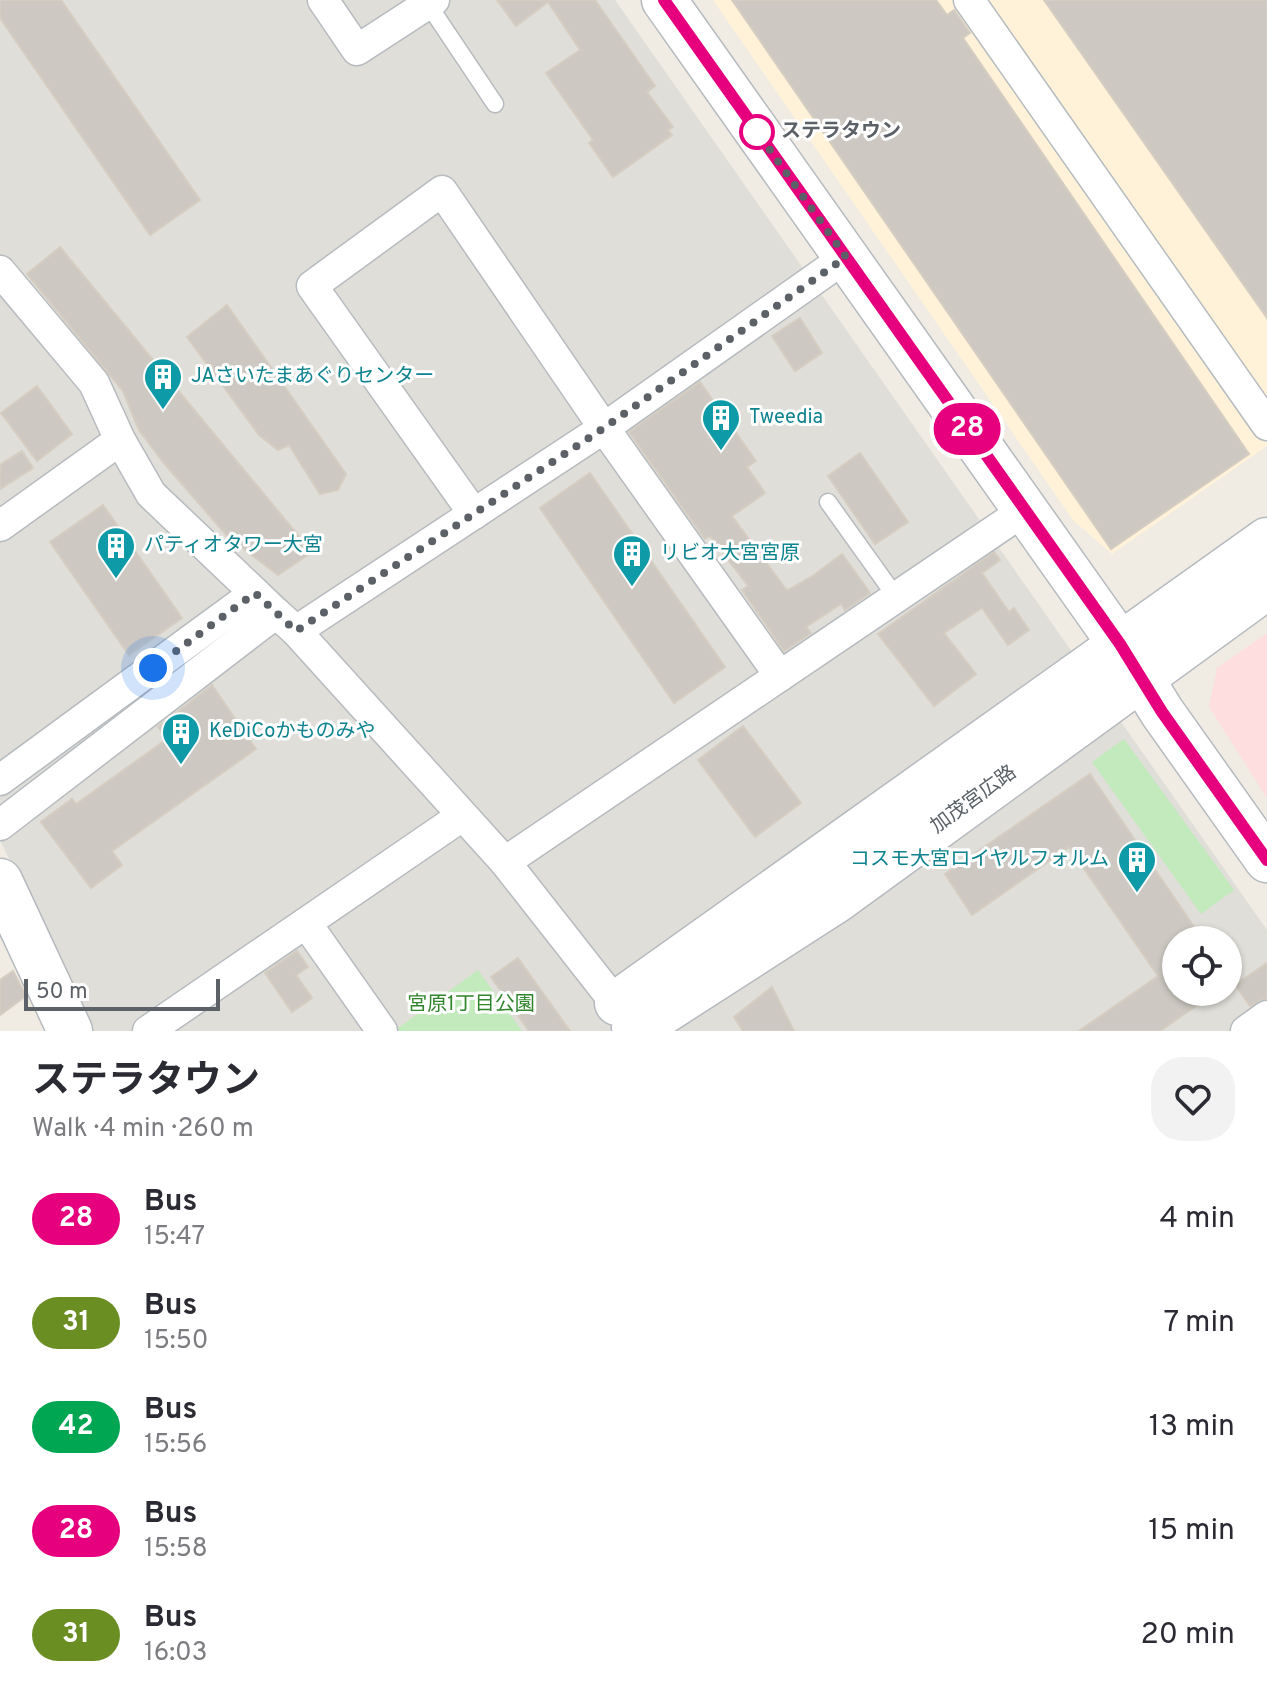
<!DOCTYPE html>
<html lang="en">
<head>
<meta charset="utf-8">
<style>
	:root { --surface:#fff; --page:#f2f2f3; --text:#2b2b33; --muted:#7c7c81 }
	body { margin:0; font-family:Overpass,"Noto Sans JP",sans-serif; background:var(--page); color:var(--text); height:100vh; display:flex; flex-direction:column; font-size:30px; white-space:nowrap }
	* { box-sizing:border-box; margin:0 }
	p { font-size:26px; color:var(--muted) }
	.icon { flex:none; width:44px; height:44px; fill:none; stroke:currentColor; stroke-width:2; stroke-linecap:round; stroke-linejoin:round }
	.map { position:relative; height:1031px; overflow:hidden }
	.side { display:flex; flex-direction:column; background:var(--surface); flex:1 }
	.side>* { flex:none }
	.badge { padding:0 16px; border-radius:26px; font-size:28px; line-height:52px }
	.tools { position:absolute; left:1162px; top:926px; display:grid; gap:16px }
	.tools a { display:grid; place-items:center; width:80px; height:80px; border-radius:50%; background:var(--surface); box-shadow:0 2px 6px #0004; font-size:40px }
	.scale { position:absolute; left:24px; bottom:20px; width:196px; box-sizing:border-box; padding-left:8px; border:4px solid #5b6166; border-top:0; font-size:22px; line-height:28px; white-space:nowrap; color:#5b6166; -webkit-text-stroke:6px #fff; paint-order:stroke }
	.you { position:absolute; width:40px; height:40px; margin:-20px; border:6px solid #fff; border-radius:50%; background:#1a73e8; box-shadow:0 0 0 12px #1a73e833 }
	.map>.badge { position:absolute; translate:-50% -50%; box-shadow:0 0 0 4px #fff }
	.round { display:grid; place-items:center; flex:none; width:84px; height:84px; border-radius:32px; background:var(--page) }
	.summary { display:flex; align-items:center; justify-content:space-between; height:136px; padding:0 32px }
	h1 { font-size:38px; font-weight:700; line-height:60px }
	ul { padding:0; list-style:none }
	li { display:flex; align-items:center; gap:24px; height:104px; padding:0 32px }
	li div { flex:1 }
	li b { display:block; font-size:30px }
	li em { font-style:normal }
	li .badge { min-width:88px; font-weight:700; text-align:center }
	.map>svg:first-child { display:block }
	.commercial { fill:#fff2d9 }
	.industrial { fill:#e0ded8; fill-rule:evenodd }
	.medical { fill:#fededf }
	.green { fill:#c2eabd }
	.building { fill:#cdc9c2; stroke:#d5cdc1; stroke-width:2 }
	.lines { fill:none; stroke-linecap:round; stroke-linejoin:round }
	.lane-casing { stroke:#b6bbbf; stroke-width:19 }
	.street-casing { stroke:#b6bbbf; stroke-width:33 }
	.secondary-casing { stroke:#b5babf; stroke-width:47 }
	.lane { stroke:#fff; stroke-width:16 }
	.street { stroke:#fff; stroke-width:30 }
	.secondary { stroke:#fff; stroke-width:44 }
	.line-casing { stroke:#fff; stroke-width:18 }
	.line { stroke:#e6007e; stroke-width:12 }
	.walk { stroke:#5b6166; stroke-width:8; stroke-dasharray:0 14.4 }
	.stop-dot { fill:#fff; stroke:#e6007e; stroke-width:4 }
	.labels { text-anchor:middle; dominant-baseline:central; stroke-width:6; stroke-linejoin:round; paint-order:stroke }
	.stop-label { font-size:20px; font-weight:bold; fill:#5b6166; stroke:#fff; text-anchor:start }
	.culture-label { font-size:20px; fill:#0d838f; stroke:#fff; text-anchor:start }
	.street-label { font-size:20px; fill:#5b6166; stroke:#fff }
	.park-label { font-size:20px; fill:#31852c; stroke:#fff }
</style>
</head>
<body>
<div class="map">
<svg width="1267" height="1031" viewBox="0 0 1267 1031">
	<rect width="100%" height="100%" fill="#f0ece3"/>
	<!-- commercial -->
	<path class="commercial" d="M713 0H1267V446L1112 554 1073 520Z"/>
	<!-- industrial -->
	<path class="industrial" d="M0 0H615L1267 930V1031H90L0 840ZM1176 940H1228V992H1176Z"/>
	<!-- medical -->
	<path class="medical" d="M1267 633V798L1209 707 1217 668Z"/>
	<!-- green -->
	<g class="green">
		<path d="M1124 739 1234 890 1201 914 1092 762Z"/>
		<path d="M478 970 522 1031H394Z"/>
	</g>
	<!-- building -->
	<g class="building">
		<path d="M0 0H61L200 200 150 235 0 18Z"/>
		<path d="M497 0H595L655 86 647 92 673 127 668 130 672 135 613 177 589 143 593 140 546 73 580 50 548 2 516 26Z"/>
		<path d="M732 0H936L947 15 954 10 970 33 963 38 1249 454 1111 549Z"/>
		<path d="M1044 0H1267V318Z"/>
		<path d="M60 247 181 394 312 552 278 575 228 537 163 462 139 430 123 391 27 274Z"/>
		<path d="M227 305 346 474 338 490 320 494 289 445 278 450 259 435 187 337Z"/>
		<path d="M800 318 822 353 795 371 772 336Z"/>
		<path d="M700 382 756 461 747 467 765 493 732 516 785 588 788 590 814 575 842 554 870 593 845 610 841 604 806 627 811 633 784 651 742 590 748 586 710 536 705 539 629 432Z"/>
		<path d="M37 386 72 434 37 461 1 413Z"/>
		<path d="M22 451 33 468 0 489V465Z"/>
		<path d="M860 453 908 522 875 544 828 476Z"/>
		<path d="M590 473 725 667 674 703 540 508Z"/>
		<path d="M103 505 182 618 129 655 50 542Z"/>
		<path d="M994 552 1000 560 982 573 1009 612 1014 608 1029 630 1008 645 982 608 944 633 976 674 934 706 878 634Z"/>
		<path d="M212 685 256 749 112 851 122 865 91 888 41 822 72 799 76 804 167 739 158 727Z"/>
		<path d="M743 726 801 803 755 837 698 760Z"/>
		<path d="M1090 774 1203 940H1176V992H1216L1160 1031H1079L1158 976 1069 847 972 915 945 874Z"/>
		<path d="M297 951 308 967 296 975 312 998 292 1012 265 973Z"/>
		<path d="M518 958 570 1031H529L491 977Z"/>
		<path d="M1267 963V998L1250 1006 1235 985Z"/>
		<path d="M13 971 26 996 0 1015V980Z"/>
		<path d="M772 987 794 1031H743L734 1017Z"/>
	</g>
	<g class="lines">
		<defs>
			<g id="lane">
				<path d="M428 4 495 104"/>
				<path d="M828 502 896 597"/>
			</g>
			<g id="street">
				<path d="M323 0 357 50 434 0"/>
				<path d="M969 0 1267 425"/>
				<path d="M0 271 94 383 120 440 151 494 276 613"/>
				<path d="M474 514 312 286 442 191 604 428 780 676"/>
				<path d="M0 526 120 440"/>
				<path d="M296 631 505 862 629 1020"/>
				<path d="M0 780 255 593"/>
				<path d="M0 825 276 613 296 631 604 428 846 257"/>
				<path d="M505 862 1025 510"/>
				<path d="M306 923 382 1031"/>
				<path d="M148 1031 462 816"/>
				<path d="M1246 1031 1267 1016"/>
			</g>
			<g id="secondary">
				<path d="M664 0 1120 644 1162 712 1267 860"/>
				<path d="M0 881 70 1031"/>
				<path d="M617 1003 1267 540"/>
				<path d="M634 1027 660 1014 837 900 1267 587"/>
			</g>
		</defs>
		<!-- lane casing -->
		<use href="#lane" class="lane-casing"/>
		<!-- street casing -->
		<use href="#street" class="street-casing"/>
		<!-- secondary casing -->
		<use href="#secondary" class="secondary-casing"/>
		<!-- lane -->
		<use href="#lane" class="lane"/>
		<!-- street -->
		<use href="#street" class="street"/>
		<!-- secondary -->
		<use href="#secondary" class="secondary"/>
	</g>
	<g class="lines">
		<defs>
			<path id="line" d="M664 0 1120 644 1162 712 1267 860"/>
		</defs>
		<!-- line casing -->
		<use href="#line" class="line-casing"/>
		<!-- line -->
		<use href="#line" class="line"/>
		<!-- walk -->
		<path class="walk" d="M153 668 255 593 296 631 604 428 846 257 755 129 757 132"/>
	</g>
	<!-- icons -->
	<defs>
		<symbol id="building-pin" viewBox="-11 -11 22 30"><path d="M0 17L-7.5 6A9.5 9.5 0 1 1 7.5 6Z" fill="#0f9aa8" stroke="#fff"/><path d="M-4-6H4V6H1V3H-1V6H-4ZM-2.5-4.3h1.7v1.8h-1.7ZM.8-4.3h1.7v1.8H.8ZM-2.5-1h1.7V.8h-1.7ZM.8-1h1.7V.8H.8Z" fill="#fff"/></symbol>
	</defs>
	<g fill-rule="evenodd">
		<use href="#building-pin" x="141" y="355" width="44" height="60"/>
		<use href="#building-pin" x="699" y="396" width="44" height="60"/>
		<use href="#building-pin" x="94" y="524" width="44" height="60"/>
		<use href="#building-pin" x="610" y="532" width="44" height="60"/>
		<use href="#building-pin" x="159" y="710" width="44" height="60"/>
		<use href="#building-pin" x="1115" y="838" width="44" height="60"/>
	</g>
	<!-- markers -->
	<circle class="stop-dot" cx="757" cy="132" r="16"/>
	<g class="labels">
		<!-- stop labels -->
		<g class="stop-label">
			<text x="781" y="132">ステラタウン</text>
		</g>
		<!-- culture labels -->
		<g class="culture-label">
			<text x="191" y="377">JAさいたまあぐりセンター</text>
			<text x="749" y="418">Tweedia</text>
			<text x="144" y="546">パティオタワー大宮</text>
			<text x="660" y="554">リビオ大宮宮原</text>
			<text x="209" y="732">KeDiCoかものみや</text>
			<text x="1109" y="860" text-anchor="end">コスモ大宮ロイヤルフォルム</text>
		</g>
		<!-- street labels -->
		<g class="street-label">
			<text transform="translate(974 800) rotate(-36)">加茂宮広路</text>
		</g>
		<!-- park labels -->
		<g class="park-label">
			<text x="471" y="1005">宮原1丁目公園</text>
		</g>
	</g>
</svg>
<div class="tools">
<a><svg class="icon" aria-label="locate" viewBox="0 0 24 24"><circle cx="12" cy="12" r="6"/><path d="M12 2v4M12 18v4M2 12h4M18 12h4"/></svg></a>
</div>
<div class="scale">50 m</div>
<div class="you" style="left:153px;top:668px"></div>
<b class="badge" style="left:967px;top:429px;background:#e6007e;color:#fff">28</b>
</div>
<section class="side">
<div class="summary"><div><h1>ステラタウン</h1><p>Walk · 4 min · 260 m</p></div><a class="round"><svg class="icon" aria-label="heart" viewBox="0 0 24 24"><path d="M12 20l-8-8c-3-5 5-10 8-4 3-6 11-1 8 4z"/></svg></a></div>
<ul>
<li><span class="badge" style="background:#e6007e;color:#fff">28</span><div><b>Bus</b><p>15:47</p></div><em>4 min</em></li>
<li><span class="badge" style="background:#6b8e23;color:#fff">31</span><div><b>Bus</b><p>15:50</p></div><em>7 min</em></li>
<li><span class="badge" style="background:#00a651;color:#fff">42</span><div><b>Bus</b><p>15:56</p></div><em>13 min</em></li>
<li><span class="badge" style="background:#e6007e;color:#fff">28</span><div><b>Bus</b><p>15:58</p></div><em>15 min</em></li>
<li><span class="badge" style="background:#6b8e23;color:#fff">31</span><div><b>Bus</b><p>16:03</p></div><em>20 min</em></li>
</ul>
</section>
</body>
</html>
